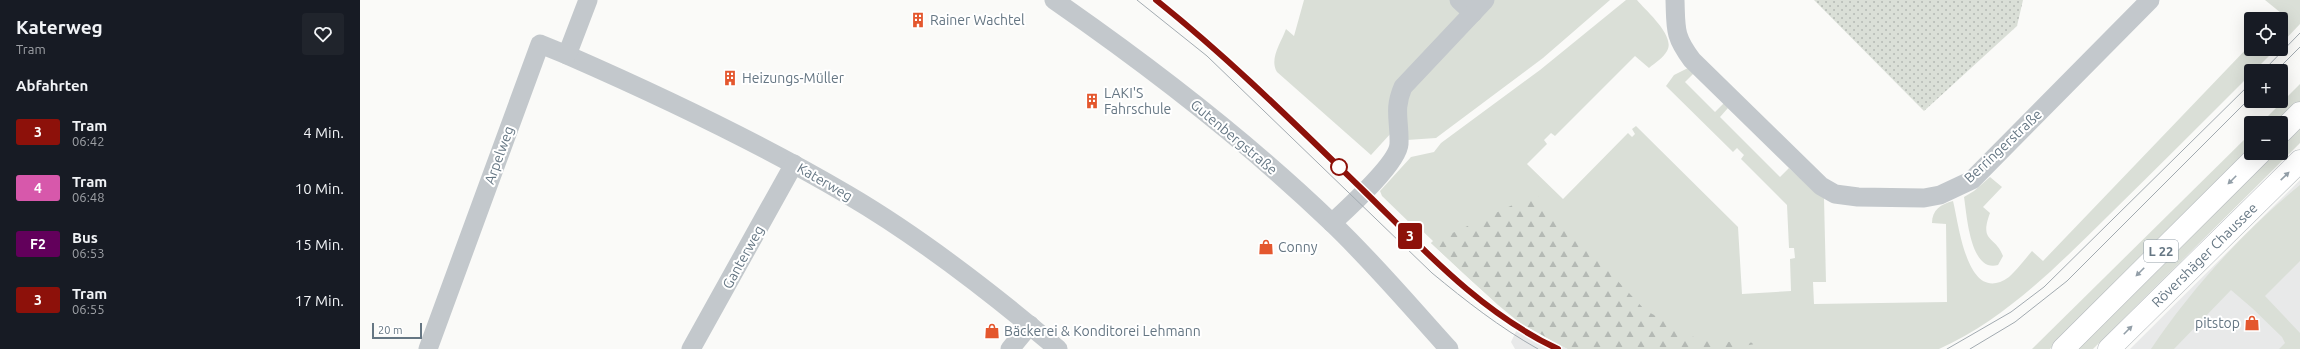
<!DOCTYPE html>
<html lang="de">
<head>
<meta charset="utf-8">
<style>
	:root { --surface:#171b24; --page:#20242c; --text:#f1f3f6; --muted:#9ea1a6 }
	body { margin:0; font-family:Ubuntu,sans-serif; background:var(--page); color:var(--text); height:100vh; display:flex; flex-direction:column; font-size:15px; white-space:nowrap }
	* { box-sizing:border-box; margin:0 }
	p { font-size:13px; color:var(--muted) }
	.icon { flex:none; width:22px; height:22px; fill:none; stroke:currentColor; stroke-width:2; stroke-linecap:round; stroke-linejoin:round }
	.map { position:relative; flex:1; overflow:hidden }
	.sheet { display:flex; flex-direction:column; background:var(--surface); width:360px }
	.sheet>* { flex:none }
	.badge { padding:0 8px; border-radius:3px; font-size:14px; line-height:26px }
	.fabs { position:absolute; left:1884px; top:12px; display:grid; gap:8px }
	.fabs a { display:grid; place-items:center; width:44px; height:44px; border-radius:4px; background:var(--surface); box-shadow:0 4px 16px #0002; font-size:20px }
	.scale { position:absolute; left:12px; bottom:10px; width:50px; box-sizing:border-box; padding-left:4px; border:2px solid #657683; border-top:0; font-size:11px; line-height:14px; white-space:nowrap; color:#657683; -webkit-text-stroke:3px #fff; paint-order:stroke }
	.map>.badge { position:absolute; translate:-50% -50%; box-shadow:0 0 0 2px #fff }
	h2 { padding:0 16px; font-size:15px; line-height:36px }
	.round { display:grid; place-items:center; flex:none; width:42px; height:42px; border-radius:4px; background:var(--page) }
	.summary { display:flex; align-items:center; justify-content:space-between; height:68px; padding:0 16px }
	h1 { font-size:19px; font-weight:600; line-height:30px }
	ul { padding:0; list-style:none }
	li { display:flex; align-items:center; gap:12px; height:56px; padding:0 16px }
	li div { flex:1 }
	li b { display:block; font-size:15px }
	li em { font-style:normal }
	li .badge { min-width:44px; font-weight:700; text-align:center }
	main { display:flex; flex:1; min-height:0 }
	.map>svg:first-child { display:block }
	.built { fill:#e8e9e9 }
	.green { fill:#dadfd7 }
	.forest { fill:url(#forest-firs) }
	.park { fill:url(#park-dots) }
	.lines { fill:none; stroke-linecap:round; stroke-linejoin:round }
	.major-casing { stroke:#b5babe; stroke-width:23 }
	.minor { stroke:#c3c8cc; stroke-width:19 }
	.major { stroke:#fff; stroke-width:22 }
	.tram { stroke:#a2aab0; stroke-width:1 }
	.oneway { fill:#939fa8 }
	.line-casing { stroke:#fff; stroke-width:9 }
	.line { stroke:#8d110a; stroke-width:6 }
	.stop-dot { fill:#fff; stroke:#8d110a; stroke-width:2 }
	.labels { text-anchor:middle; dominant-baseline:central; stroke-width:4; stroke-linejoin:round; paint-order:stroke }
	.shield { fill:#fff; stroke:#939fa8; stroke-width:1 }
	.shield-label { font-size:13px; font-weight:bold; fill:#657683 }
	.poi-label { font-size:14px; fill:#657683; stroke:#fff; text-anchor:start }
	.street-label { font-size:14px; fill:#657683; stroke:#fff }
</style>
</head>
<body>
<main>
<section class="sheet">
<div class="summary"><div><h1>Katerweg</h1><p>Tram</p></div><a class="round"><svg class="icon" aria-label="heart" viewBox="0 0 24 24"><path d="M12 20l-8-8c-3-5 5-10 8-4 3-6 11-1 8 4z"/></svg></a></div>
<h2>Abfahrten</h2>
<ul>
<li><span class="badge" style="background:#8d110a;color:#fff">3</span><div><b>Tram</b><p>06:42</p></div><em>4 Min.</em></li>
<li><span class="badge" style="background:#d758ab;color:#fff">4</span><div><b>Tram</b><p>06:48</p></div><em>10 Min.</em></li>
<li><span class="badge" style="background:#62005b;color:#fff">F2</span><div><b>Bus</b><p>06:53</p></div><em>15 Min.</em></li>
<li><span class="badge" style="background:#8d110a;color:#fff">3</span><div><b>Tram</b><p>06:55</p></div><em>17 Min.</em></li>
</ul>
</section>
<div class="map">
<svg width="1940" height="349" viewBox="0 0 1940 349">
	<defs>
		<pattern id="forest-firs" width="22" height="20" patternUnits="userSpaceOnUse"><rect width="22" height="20" fill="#dadfd7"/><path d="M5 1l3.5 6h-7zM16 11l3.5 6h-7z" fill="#b4b9b4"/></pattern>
		<pattern id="park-dots" width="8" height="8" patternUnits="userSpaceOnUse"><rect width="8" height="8" fill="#dadfd7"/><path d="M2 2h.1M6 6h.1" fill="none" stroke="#b4b9b4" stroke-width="1.8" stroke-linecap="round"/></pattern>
	</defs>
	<rect width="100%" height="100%" fill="#fafaf8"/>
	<!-- built -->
	<g class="built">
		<path d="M1940 180V349H1770Z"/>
		<path d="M1160 323 1183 337 1208 349H1155L1151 342Z"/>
	</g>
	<!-- green -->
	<g class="green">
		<path d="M944 0H1250L1183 58 1076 138 1047 140 1032 132 1011 155 917 72C909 59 921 43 926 29L934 36Z"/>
		<path d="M1266 0H1277C1286 11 1316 36 1307 51 1303 58 1295 63 1289 68L1275 56 1195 136 1191 133 1184 140 1187 144 1167 164 1203 199 1268 133 1272 137 1275 134 1272 129 1276 126 1378 227 1382 294 1431 291 1430 259 1435 258 1434 248H1429L1427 205 1381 159 1384 155 1377 148 1373 152 1306 86 1314 75 1328 68 1334 73 1325 82 1355 112 1364 103 1368 108 1360 117 1420 177 1429 168 1456 193 1464 198 1466 282H1453L1454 304 1587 302 1586 224 1572 223C1572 210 1581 204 1593 201 1599 224 1607 307 1649 277 1657 270 1665 259 1672 251L1683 261 1891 44V49H1916L1894 71H1891V74C1844 121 1797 168 1749 215 1698 265 1646 319 1579 349H1208C1153 323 1115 284 1071 243L1073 241 1054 223 1052 225 1022 196 1020 191 1051 157 1074 152 1081 143 1180 70Z"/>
		<path d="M1905 0H1940V24L1921 44V19H1915L1921 13Z"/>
		<path d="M1940 84V102L1919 123H1901Z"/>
		<path d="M1940 126V143L1733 349H1715L1912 153H1921V144Z"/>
		<path d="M1891 133V151L1690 349H1672Z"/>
		<path d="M1630 177 1642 187 1623 207 1630 213C1619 243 1635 235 1643 256L1638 265C1610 273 1607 215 1604 197L1614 191Z"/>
		<path d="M1940 185V261L1905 296 1940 333V349H1919L1925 343 1922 337 1892 308 1871 290 1814 349H1791C1832 288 1883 232 1940 185Z"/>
	</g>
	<!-- forest -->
	<path class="forest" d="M1176 194 1285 310 1341 341 1402 343 1363 349H1208L1160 323 1138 305 1071 243Z"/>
	<!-- park -->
	<path class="park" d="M1454 0H1663L1657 26 1564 111Z"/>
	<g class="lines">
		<defs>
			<g id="major">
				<path d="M1921 132 1940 113"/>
				<path d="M1703 349 1900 153"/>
				<path id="s1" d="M1749 349 1940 161"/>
			</g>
		</defs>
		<!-- major casing -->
		<use href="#major" class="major-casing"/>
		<!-- minor -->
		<g class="minor">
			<path d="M694 0C792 68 886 140 972 223 1013 262 1050 306 1089 349"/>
			<path d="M1099 0 1113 13"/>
			<path d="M1315 0C1316 29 1314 36 1332 60L1461 186 1475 194 1498 197 1564 198 1580 195 1612 180 1790 0"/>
			<path d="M207 55C303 97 398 142 488 195 563 239 632 293 698 349"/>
			<path d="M972 223C987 209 1038 163 1039 144 1040 121 1033 110 1043 87L1125 0"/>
			<path d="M68 349 180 44 207 55 228 0"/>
			<path d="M331 349 434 164"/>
			<path d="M650 349 670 325"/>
		</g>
		<!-- major -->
		<use href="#major" class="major"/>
		<!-- tram -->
		<g class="tram">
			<path d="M777 0 847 56 1072 273C1106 301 1139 327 1178 349"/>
			<path d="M796 0C870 59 937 125 1005 192 1064 250 1122 313 1198 349"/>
			<path d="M1903 71 1940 33"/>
			<path d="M1916 71 1940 47"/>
			<path d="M1587 349 1651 312 1684 287 1891 83"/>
			<path d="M1610 349 1655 322 1707 281 1891 97"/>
		</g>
	</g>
	<!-- one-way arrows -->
	<defs><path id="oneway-solid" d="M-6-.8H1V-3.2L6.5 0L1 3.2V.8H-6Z"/></defs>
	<g class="oneway">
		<use href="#oneway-solid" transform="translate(1925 176) rotate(-44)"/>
		<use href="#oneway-solid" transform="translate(1872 180) rotate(135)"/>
		<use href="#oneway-solid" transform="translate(1780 272) rotate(135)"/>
		<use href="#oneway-solid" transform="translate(1768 330) rotate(-45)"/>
	</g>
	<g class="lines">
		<defs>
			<path id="line" d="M796 0C870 59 937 126 1005 192 1064 250 1121 313 1198 349"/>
		</defs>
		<!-- line casing -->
		<use href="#line" class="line-casing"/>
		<!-- line -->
		<use href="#line" class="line"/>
	</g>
	<!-- icons -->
	<defs>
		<symbol id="building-bare" viewBox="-9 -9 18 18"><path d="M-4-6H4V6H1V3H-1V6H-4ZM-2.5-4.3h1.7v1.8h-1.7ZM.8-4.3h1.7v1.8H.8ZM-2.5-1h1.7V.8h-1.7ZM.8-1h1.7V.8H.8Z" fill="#e4572e" stroke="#fff" stroke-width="2.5" paint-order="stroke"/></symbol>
		<symbol id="shop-bare" viewBox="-9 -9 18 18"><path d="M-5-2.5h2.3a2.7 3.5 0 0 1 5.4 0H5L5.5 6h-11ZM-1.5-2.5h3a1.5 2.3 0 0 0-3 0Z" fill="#e4572e" stroke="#fff" stroke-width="2.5" paint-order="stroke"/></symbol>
	</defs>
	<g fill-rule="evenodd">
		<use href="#building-bare" x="547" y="9" width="22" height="22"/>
		<use href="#building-bare" x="359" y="67" width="22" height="22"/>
		<use href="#building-bare" x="721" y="90" width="22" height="22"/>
		<use href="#shop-bare" x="895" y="236" width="22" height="22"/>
		<use href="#shop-bare" x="1881" y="312" width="22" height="22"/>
		<use href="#shop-bare" x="621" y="320" width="22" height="22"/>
	</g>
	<!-- markers -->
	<circle class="stop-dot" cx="979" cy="167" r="8"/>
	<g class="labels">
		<!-- shield labels -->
		<rect class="shield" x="1784" y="240" width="34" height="22" rx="3"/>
		<g class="shield-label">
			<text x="1801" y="251">L 22</text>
		</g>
		<!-- poi labels -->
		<g class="poi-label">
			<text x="570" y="20">Rainer Wachtel</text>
			<text x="382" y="78">Heizungs-Müller</text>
			<text x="744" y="93">LAKI'S<tspan x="744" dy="16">Fahrschule</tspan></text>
			<text x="918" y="247">Conny</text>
			<text x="1880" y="323" text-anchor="end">pitstop</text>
			<text x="644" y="331">Bäckerei &amp; Konditorei Lehmann</text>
		</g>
		<!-- street labels -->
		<g class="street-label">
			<text transform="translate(874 137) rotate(40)">Gutenbergstraße</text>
			<text transform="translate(1643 146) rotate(-43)">Berringerstraße</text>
			<text transform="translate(139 155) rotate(-70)">Arpelweg</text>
			<text transform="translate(465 182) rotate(30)">Katerweg</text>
			<text stroke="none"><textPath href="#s1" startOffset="134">Rövershäger Chaussee</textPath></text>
			<text transform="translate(383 257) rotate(-61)">Ganterweg</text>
		</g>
	</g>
</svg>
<div class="fabs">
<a><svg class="icon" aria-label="locate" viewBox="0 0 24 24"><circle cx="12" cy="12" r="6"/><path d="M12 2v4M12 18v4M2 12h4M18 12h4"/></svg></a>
<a>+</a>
<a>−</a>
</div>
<div class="scale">20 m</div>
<b class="badge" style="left:1050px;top:236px;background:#8d110a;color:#fff">3</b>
</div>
</main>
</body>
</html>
